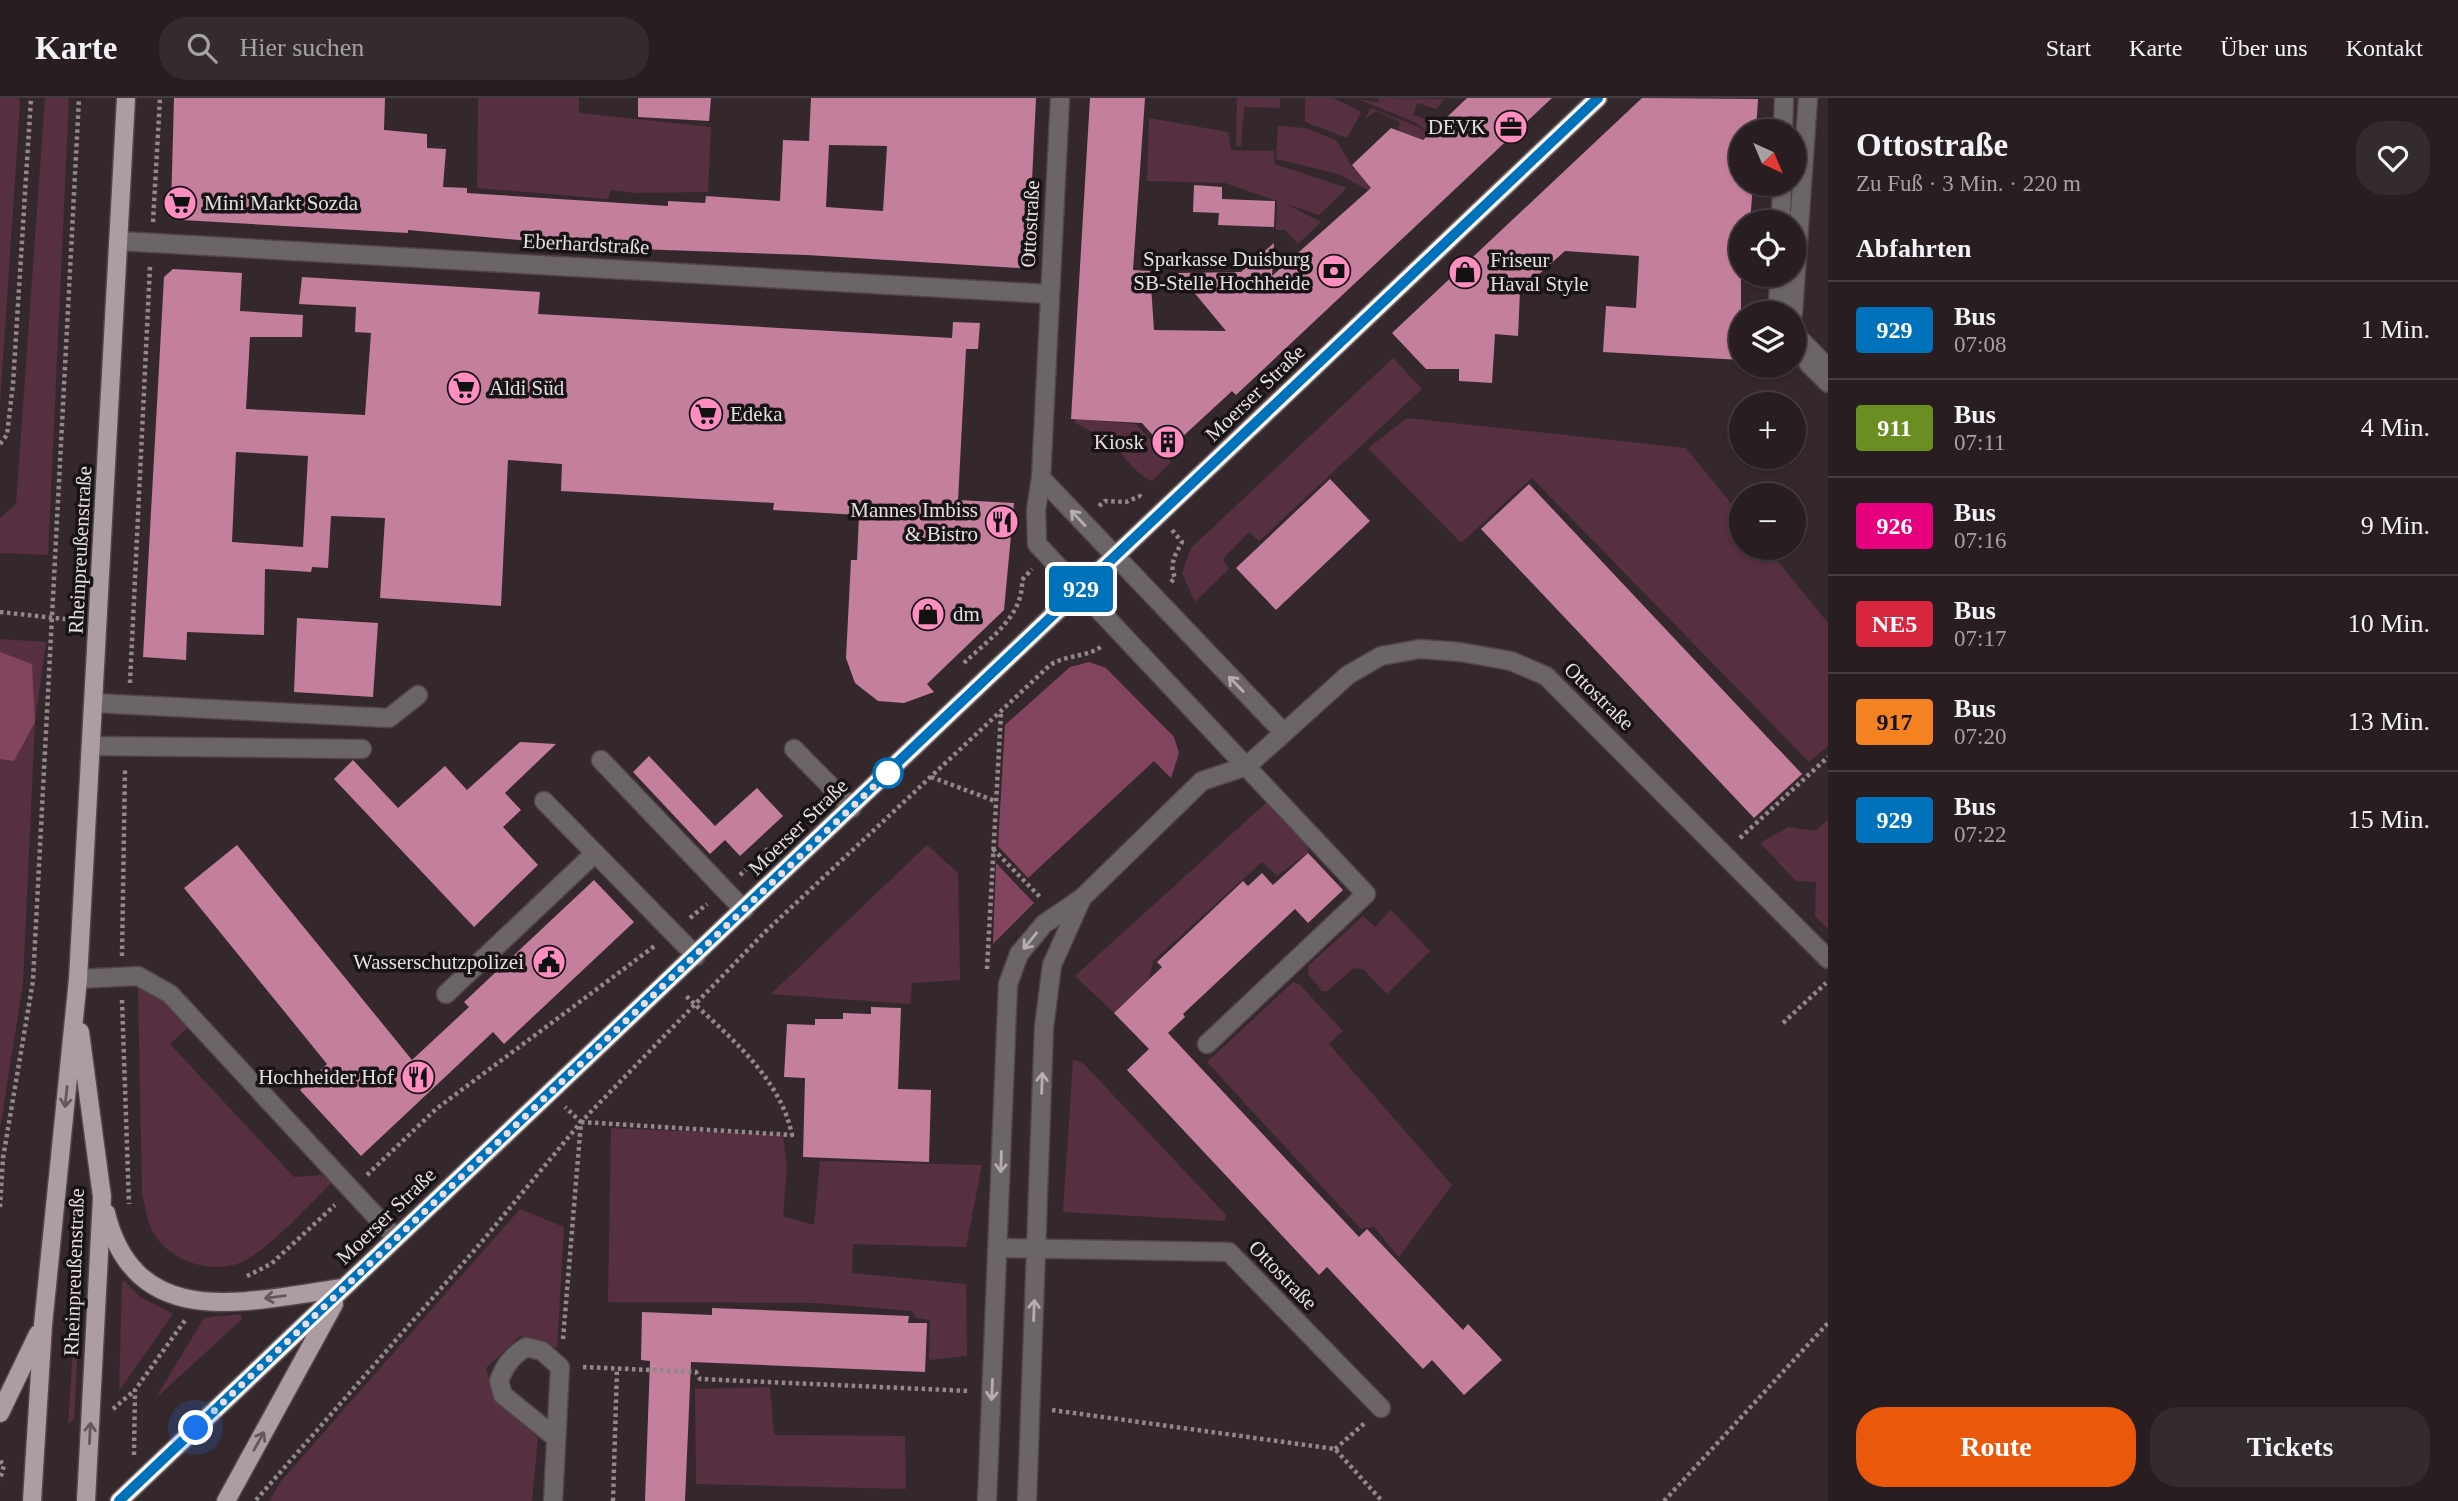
<!DOCTYPE html>
<html lang="de">
<head>
<meta charset="utf-8">
<style>
	:root { --surface:#281e22; --page:#342b2f; --text:#f1f3f6; --muted:#a5a2a5; --line:#443c40; --accent:#ea580c }
	body { margin:0; font-family:"Times New Roman",serif; background:var(--page); color:var(--text); height:100vh; display:flex; flex-direction:column; font-size:26px; white-space:nowrap }
	* { box-sizing:border-box; margin:0 }
	p { font-size:23px; color:var(--muted) }
	.icon { flex:none; width:38px; height:38px; fill:none; stroke:currentColor; stroke-width:2; stroke-linecap:round; stroke-linejoin:round }
	.map { position:relative; flex:1; overflow:hidden }
	.sheet { display:flex; flex-direction:column; background:var(--surface); width:630px }
	.sheet>* { flex:none }
	.badge { padding:0 14px; border-radius:5px; font-size:24px; line-height:46px }
	.needle { width:46px; rotate:136deg }
	.controls { position:absolute; left:1729px; top:21px; display:grid; gap:14px }
	.controls a { display:grid; place-items:center; width:77px; height:77px; border-radius:50%; background:var(--surface); box-shadow:0 2px 5px #0004,0 0 0 2px var(--line); font-size:35px }
	.you { position:absolute; width:35px; height:35px; margin:-18px; border:5px solid #fff; border-radius:50%; background:#1a73e8; box-shadow:0 0 0 10px #1a73e833 }
	.map>.badge { position:absolute; translate:-50% -50%; box-shadow:0 0 0 4px #fff }
	h2 { padding:0 28px; font-size:26px; line-height:63px }
	.round { display:grid; place-items:center; flex:none; width:74px; height:74px; border-radius:28px; background:var(--page) }
	.summary { display:flex; align-items:center; justify-content:space-between; height:119px; padding:0 28px }
	h1 { font-size:33px; font-weight:700; line-height:52px }
	.primary-button { display:flex; gap:14px; margin-top:auto; padding:14px 28px }
	.primary-button a { flex:1; height:80px; border-radius:28px; background:var(--accent); color:#fff; font-size:28px; font-weight:700; line-height:80px; text-align:center }
	.primary-button a+a { background:var(--page); color:var(--text) }
	ul { padding:0; list-style:none }
	li { display:flex; align-items:center; gap:21px; height:98px; padding:0 28px; border-top:2px solid var(--line) }
	li div { flex:1 }
	li b { display:block; font-size:26px }
	li em { font-style:normal }
	li .badge { min-width:77px; font-weight:700; text-align:center }
	header { display:flex; align-items:center; gap:42px; box-sizing:border-box; height:98px; padding:0 35px; background:var(--surface); border-bottom:2px solid var(--line) }
	header strong { font-size:33px }
	nav { display:flex; gap:38px; margin-inline-start:auto; font-size:24px }
	.search { width:490px; height:63px; background:var(--page); display:flex; align-items:center; gap:18px; box-sizing:border-box; padding:0 24px; border-radius:28px; color:var(--muted); font-size:26px }
	main { display:flex; flex:1; min-height:0 }
	.map>svg:first-child { display:block }
	.green { fill:#562f40 }
	.forest { fill:#834460 }
	.building { fill:#c47f9c; fill-rule:evenodd }
	.lines { fill:none; stroke-linecap:round; stroke-linejoin:round }
	.minor-casing { stroke:#51454a; stroke-width:21 }
	.major-casing { stroke:#51454a; stroke-width:21 }
	.path { stroke:#92878b; stroke-width:4.5; stroke-dasharray:3.5 3.5; stroke-linecap:butt }
	.minor { stroke:#6c6567; stroke-width:18 }
	.major { stroke:#ab9da2; stroke-width:18 }
	.oneway { stroke:#b6aeb1 }
	.oneway2 { stroke:#62585c }
	.line-casing { stroke:#fff; stroke-width:16 }
	.line { stroke:#0072bc; stroke-width:10 }
	.walk { stroke:#e7dfe2; stroke-width:7; stroke-dasharray:0 12.6 }
	.stop-dot { fill:#fff; stroke:#0072bc; stroke-width:3.5 }
	.labels { text-anchor:middle; dominant-baseline:central; stroke-width:7; stroke-linejoin:round; paint-order:stroke }
	.poi-label { font-size:21px; fill:#e7dfe2; stroke:#181315; text-anchor:end }
	.street-label { font-size:21px; fill:#e7dfe2; stroke:#181315 }
</style>
</head>
<body>
<header>
<strong>Karte</strong>
<div class="search"><svg class="icon" aria-label="search" viewBox="0 0 24 24"><circle cx="10" cy="10" r="6"/><path d="M15 15l6 6"/></svg>Hier suchen</div>
<nav><a>Start</a><a>Karte</a><a>Über uns</a><a>Kontakt</a></nav>
</header>
<main>
<div class="map">
<svg width="1828" height="1403" viewBox="0 0 1828 1403">
	<rect width="100%" height="100%" fill="#35282d"/>
	<!-- green -->
	<g class="green">
		<path d="M0 0H19L20 7 0 306Z"/>
		<path d="M45 0H69L48 457 0 455V420L16 406Z"/>
		<path d="M478 0H579V15L711 29 708 94 635 95 611 92 608 101 477 90Z"/>
		<path d="M1237 0H1280V10L1244 9 1241 48H1236Z"/>
		<path d="M1305 0H1333L1361 14 1347 40 1305 24Z"/>
		<path d="M1355 0 1378 5 1379 0 1445 1 1436 11 1417 5 1413 17 1426 21 1434 31 1421 42 1398 32 1400 24 1376 13 1364 22 1371 10 1428 33 1412 23Z"/>
		<path d="M1149 20 1228 34 1231 52 1274 53 1275 66 1347 90 1319 117 1284 105 1321 124 1298 146 1285 132H1276L1277 103 1225 85 1147 83Z"/>
		<path d="M1278 28 1305 30 1336 42 1353 70 1377 85 1370 93 1338 76 1276 61Z"/>
		<path d="M1393 260 1422 291 1259 443 1249 434 1223 461 1229 471 1195 504 1182 475 1191 450Z"/>
		<path d="M1407 320 1686 350 1741 418V450H1767L1828 525V648L1809 664 1532 380 1461 445 1368 350Z"/>
		<path d="M1076 321 1136 326 1171 364 1152 383C1135 376 1127 360 1114 349 1102 338 1089 332 1075 325Z"/>
		<path d="M0 541 46 544 35 624 23 885 0 1031Z"/>
		<path d="M1267 704 1307 744 1308 755 1277 778 1262 764 1153 863 1149 881 1114 915 1075 878Z"/>
		<path d="M1828 722V831L1815 818 1816 784 1796 783 1760 745 1788 729 1815 733Z"/>
		<path d="M927 747 958 775 960 882 912 885 910 906 771 896Z"/>
		<path d="M1391 812 1430 853 1387 896 1364 872 1354 870 1327 893H1322L1309 877 1308 868 1363 818 1375 829Z"/>
		<path d="M1293 884 1299 886 1343 933 1329 946 1452 1087 1399 1159 1374 1129 1361 1131 1207 964Z"/>
		<path d="M138 890 153 893 188 929 170 946 294 1079 323 1077 331 1085C310 1106 264 1157 237 1166 205 1176 163 1160 150 1128 146 1118 145 1106 142 1096Z"/>
		<path d="M1073 962 1082 964 1226 1117 1225 1123 1063 1114Z"/>
		<path d="M611 1030 783 1037 787 1070 783 1118 814 1127 820 1063 982 1067 966 1149 853 1146 852 1175 966 1186 967 1258 929 1262 930 1222 916 1220 912 1213 815 1205 608 1204Z"/>
		<path d="M520 1111 564 1129 557 1250 520 1238 486 1270 495 1301 538 1340 532 1403H269L281 1383Z"/>
		<path d="M125 1183 140 1199 173 1216 119 1293 122 1184Z"/>
		<path d="M76 1206 80 1209 74 1322 68 1326Z"/>
		<path d="M241 1216 242 1221 155 1301 204 1220Z"/>
		<path d="M770 1289 774 1337 905 1338 906 1391 696 1386 695 1291Z"/>
	</g>
	<!-- forest -->
	<g class="forest">
		<path d="M0 554 32 566 35 624 14 663 0 661Z"/>
		<path d="M1089 564 1106 570 1174 639 1179 655 1171 680 1154 663 1028 780 998 748 1005 627 1070 569Z"/>
		<path d="M996 765 1034 805 993 846Z"/>
	</g>
	<!-- building -->
	<g class="building">
		<path d="M174 0H385L384 32 427 36V50L446 51 443 89 467 90V95L668 108V103L705 105 706 98 780 103 783 42 809 43 811 0H1036L1028 164 1020 170 807 157 609 150 408 132V135L182 122 171 110ZM829 47 887 48 883 113 826 109Z"/>
		<path d="M638 0H711L709 23 638 19Z"/>
		<path d="M1090 0H1145L1133 172 1150 173 1154 232 1226 233 1178 175 1241 174 1274 145 1272 178 1371 90 1352 67 1391 30 1423 42 1467 0H1552L1236 297 1232 293 1167 353 1142 325 1071 321Z"/>
		<path d="M1642 0 1758 1 1756 33H1741V86H1753L1750 124H1741V262L1603 254 1606 208 1636 210 1639 158 1565 153 1520 193 1518 238 1495 236 1492 285 1459 283V271H1426L1392 235Z"/>
		<path d="M1194 87 1222 89V101L1275 103 1274 129 1218 127 1219 115 1193 114Z"/>
		<path d="M173 171 242 175 240 213 303 217 302 239H250L246 311 365 317 371 235 355 234 356 209 299 206 302 179 540 194 538 216 952 240 953 224 980 225 978 251H966L958 402 1014 405 1004 512 927 586 934 594 904 605 878 603 855 585 846 560 851 462H857L859 417 773 412 774 405 561 393 562 366 508 362 501 508 380 500 385 420 331 418 328 470 312 469 311 474 265 471 264 537 187 534 186 562 143 559 164 179ZM236 354 308 358 303 449 232 444Z"/>
		<path d="M1330 381 1370 423 1276 512 1236 470Z"/>
		<path d="M1529 386 1802 676 1754 720 1481 431Z"/>
		<path d="M297 520 378 525 373 599 294 594Z"/>
		<path d="M520 644 556 646 505 695 521 712 503 729 538 767 474 829 334 681 353 662 398 710 445 668 467 692Z"/>
		<path d="M649 658 715 728 757 690 783 718 740 758 725 742 710 756 633 674Z"/>
		<path d="M237 747 412 962 469 909 464 904 594 782 634 824 504 946 493 934 361 1058 300 992 327 966 184 790Z"/>
		<path d="M1308 755 1343 792 1308 825 1295 811 1183 916 1185 919 1168 935 1359 1139 1367 1131 1463 1232 1468 1226 1502 1262 1464 1297 1432 1262 1423 1271 1327 1169 1319 1177 1127 972 1149 951 1114 915 1162 869 1157 864 1243 783 1248 788 1262 775 1273 787Z"/>
		<path d="M871 909 901 910 898 991 931 992 929 1064 803 1059 805 980 784 979 787 926 815 927V921H843V915L871 916Z"/>
		<path d="M712 1210 909 1218 908 1225H927L925 1274 691 1264 685 1403H645L650 1263 641 1262 642 1214 712 1217Z"/>
	</g>
	<g class="lines">
		<defs>
			<g id="minor">
				<path d="M1060 0 1041 380 1036 412 1037 446 1366 796 1207 946"/>
				<path d="M1783 33 1784 0"/>
				<path d="M1781 124 1782 86"/>
				<path d="M119 143 1049 196"/>
				<path d="M1778 215 1779 177"/>
				<path d="M1793 215 1808 0"/>
				<path d="M1794 235 1828 270"/>
				<path d="M1808 265 1828 285"/>
				<path d="M1041 380 1284 635"/>
				<path d="M94 605 389 620 418 597"/>
				<path d="M92 648 362 651"/>
				<path d="M794 651 852 710"/>
				<path d="M601 662 744 812"/>
				<path d="M544 703 696 858"/>
				<path d="M78 881 138 878 170 896 396 1140"/>
				<path d="M446 896 595 755"/>
				<path d="M998 1150 1229 1154 1381 1310"/>
				<path d="M553 1403 560 1269 542 1253 526 1249C511 1259 505 1267 499 1283L503 1297 556 1340"/>
				<path d="M987 1403 1008 886 1019 856 1044 826 1082 800 1202 683 1247 668 1348 577 1381 558 1420 551 1460 554 1511 563 1546 578 1828 861"/>
				<path d="M1027 1403 1044 929 1052 867 1082 800"/>
			</g>
			<g id="major">
				<path d="M80 934 102 1099 86 1403"/>
				<path d="M106 1115C136 1237 250 1202 343 1190"/>
				<path d="M0 1315 38 1236"/>
				<path d="M32 1403 43 1227 78 881 126 0"/>
				<path d="M119 1403 1598 0"/>
				<path d="M226 1403 334 1206"/>
			</g>
		</defs>
		<!-- minor casing -->
		<use href="#minor" class="minor-casing"/>
		<!-- major casing -->
		<use href="#major" class="major-casing"/>
		<!-- path -->
		<g class="path">
			<path d="M153 124 160 0"/>
			<path d="M0 346 7 337 13 286 31 0"/>
			<path d="M1099 408 1105 403 1126 404 1140 398 1142 400"/>
			<path d="M1171 484 1175 480C1169 466 1175 457 1182 444L1172 432"/>
			<path d="M0 514 74 522"/>
			<path d="M964 565C988 542 1024 518 1022 482L1032 471"/>
			<path d="M130 585 150 168"/>
			<path d="M931 679 995 703"/>
			<path d="M1740 740 1828 659"/>
			<path d="M993 751 1041 800"/>
			<path d="M740 777 770 749"/>
			<path d="M690 820 707 806"/>
			<path d="M122 858 125 671"/>
			<path d="M987 871 1001 614"/>
			<path d="M122 902 129 1106"/>
			<path d="M1783 925 1826 885"/>
			<path d="M581 1024 792 1037C780 978 727 937 685 897"/>
			<path d="M367 1077 436 1011 656 847"/>
			<path d="M0 1109 3 1060 33 883 79 0"/>
			<path d="M247 1178 271 1166 335 1107"/>
			<path d="M563 1241 581 1024 565 1009"/>
			<path d="M583 1269 696 1274 700 1281 970 1293"/>
			<path d="M113 1311 135 1292"/>
			<path d="M1052 1312 1335 1351 1382 1403"/>
			<path d="M1335 1351 1366 1324"/>
			<path d="M134 1357 135 1292 186 1221"/>
			<path d="M0 1363 4 1367 0 1382"/>
			<path d="M256 1402 479 1147 581 1024 765 834 1050 567C1068 556 1090 559 1103 547"/>
			<path d="M613 1403 617 1270"/>
			<path d="M1664 1403 1828 1225"/>
		</g>
		<!-- minor -->
		<use href="#minor" class="minor"/>
		<!-- major -->
		<use href="#major" class="major"/>
	</g>
	<!-- one-way arrows -->
	<defs><path id="oneway-shaft" d="M-6 0H5M1.5-3L5.5 0L1.5 3" fill="none" stroke-width="1.6" stroke-linecap="round" stroke-linejoin="round" transform="scale(1.75)"/></defs>
	<g class="oneway">
		<use href="#oneway-shaft" transform="translate(1078 420) rotate(-133)"/>
		<use href="#oneway-shaft" transform="translate(1236 586) rotate(-134)"/>
		<use href="#oneway-shaft" transform="translate(1030 843) rotate(129)"/>
		<use href="#oneway-shaft" transform="translate(1042 985) rotate(-88)"/>
		<use href="#oneway-shaft" transform="translate(1001 1064) rotate(92)"/>
		<use href="#oneway-shaft" transform="translate(1034 1212) rotate(-88)"/>
		<use href="#oneway-shaft" transform="translate(992 1292) rotate(93)"/>
	</g>
	<g class="oneway2">
		<use href="#oneway-shaft" transform="translate(66 999) rotate(96)"/>
		<use href="#oneway-shaft" transform="translate(275 1199) rotate(173)"/>
		<use href="#oneway-shaft" transform="translate(90 1335) rotate(-87)"/>
		<use href="#oneway-shaft" transform="translate(259 1343) rotate(-61)"/>
	</g>
	<g class="lines">
		<defs>
			<path id="line" d="M119 1403 1598 0"/>
		</defs>
		<!-- line casing -->
		<use href="#line" class="line-casing"/>
		<!-- line -->
		<use href="#line" class="line"/>
		<!-- walk -->
		<path class="walk" d="M196 1330 890 673 888 675"/>
	</g>
	<!-- icons -->
	<defs>
		<symbol id="office-disc" viewBox="-11 -11 22 22"><circle r="9.5" fill="#fd8ebf" stroke="#181315"/><path d="M-6-3h4V-5.5h4V-3h4V5H-6ZM-1-4.5V-3h2v-1.5ZM-6 0V1H6V0Z" fill="#111"/></symbol>
		<symbol id="supermarket-disc" viewBox="-11 -11 22 22"><circle r="9.5" fill="#fd8ebf" stroke="#181315"/><path d="M-6-5.5h2.5l.6 2H6L4.5 2H-2.5L-4.4-4H-6ZM-1.5 3.2a1.3 1.3 0 1 0 .1 0ZM3 3.2a1.3 1.3 0 1 0 .1 0Z" fill="#111"/></symbol>
		<symbol id="bank-disc" viewBox="-11 -11 22 22"><circle r="9.5" fill="#fd8ebf" stroke="#181315"/><path d="M-6-4H6V4H-6ZM0-2.3a2.3 2.3 0 1 0 0 4.6a2.3 2.3 0 1 0 0-4.6Z" fill="#111"/></symbol>
		<symbol id="shop-disc" viewBox="-11 -11 22 22"><circle r="9.5" fill="#fd8ebf" stroke="#181315"/><path d="M-5-2.5h2.3a2.7 3.5 0 0 1 5.4 0H5L5.5 6h-11ZM-1.5-2.5h3a1.5 2.3 0 0 0-3 0Z" fill="#111"/></symbol>
		<symbol id="building-disc" viewBox="-11 -11 22 22"><circle r="9.5" fill="#fd8ebf" stroke="#181315"/><path d="M-4-6H4V6H1V3H-1V6H-4ZM-2.5-4.3h1.7v1.8h-1.7ZM.8-4.3h1.7v1.8H.8ZM-2.5-1h1.7V.8h-1.7ZM.8-1h1.7V.8H.8Z" fill="#111"/></symbol>
		<symbol id="restaurant-disc" viewBox="-11 -11 22 22"><circle r="9.5" fill="#fd8ebf" stroke="#181315"/><path d="M-5-6h1v4h1v-4h1v4h1v-4h1v5L-1.5 .5V6h-2V.5L-5-1ZM5-6V6H3V1.5H1.5Q1.5-4 5-6Z" fill="#111"/></symbol>
		<symbol id="civic-disc" viewBox="-11 -11 22 22"><circle r="9.5" fill="#fd8ebf" stroke="#181315"/><path d="M-.6-6.5H3V-4.5H.6V-3L4-1V1h2V6H-6V1h2V-1L-.6-3ZM-1.2 2.5V6h2.4V2.5Z" fill="#111"/></symbol>
	</defs>
	<g fill-rule="evenodd">
		<use href="#office-disc" x="1492" y="10" width="38" height="38"/>
		<use href="#supermarket-disc" x="161" y="86" width="38" height="38"/>
		<use href="#bank-disc" x="1315" y="154" width="38" height="38"/>
		<use href="#shop-disc" x="1446" y="155" width="38" height="38"/>
		<use href="#supermarket-disc" x="445" y="271" width="38" height="38"/>
		<use href="#supermarket-disc" x="687" y="297" width="38" height="38"/>
		<use href="#building-disc" x="1149" y="325" width="38" height="38"/>
		<use href="#restaurant-disc" x="983" y="405" width="38" height="38"/>
		<use href="#shop-disc" x="909" y="497" width="38" height="38"/>
		<use href="#civic-disc" x="530" y="845" width="38" height="38"/>
		<use href="#restaurant-disc" x="399" y="960" width="38" height="38"/>
	</g>
	<!-- markers -->
	<circle class="stop-dot" cx="888" cy="675" r="14"/>
	<g class="labels">
		<!-- poi labels -->
		<g class="poi-label">
			<text x="1486" y="29">DEVK</text>
			<text x="204" y="105" text-anchor="start">Mini Markt Sozda</text>
			<text x="1310" y="161">Sparkasse Duisburg<tspan x="1310" dy="24">SB-Stelle Hochheide</tspan></text>
			<text x="1490" y="162" text-anchor="start">Friseur<tspan x="1490" dy="24">Haval Style</tspan></text>
			<text x="489" y="290" text-anchor="start">Aldi Süd</text>
			<text x="730" y="316" text-anchor="start">Edeka</text>
			<text x="1144" y="344">Kiosk</text>
			<text x="978" y="412">Mannes Imbiss<tspan x="978" dy="24">&amp; Bistro</tspan></text>
			<text x="953" y="516" text-anchor="start">dm</text>
			<text x="524" y="864">Wasserschutzpolizei</text>
			<text x="394" y="979">Hochheider Hof</text>
		</g>
		<!-- street labels -->
		<g class="street-label">
			<text transform="translate(1030 126) rotate(-87)">Ottostraße</text>
			<text transform="translate(586 146) rotate(3)">Eberhardstraße</text>
			<text transform="translate(1255 295) rotate(-44)">Moerser Straße</text>
			<text transform="translate(80 452) rotate(-87)">Rheinpreußenstraße</text>
			<text transform="translate(1599 598) rotate(44)">Ottostraße</text>
			<text transform="translate(798 729) rotate(-44)">Moerser Straße</text>
			<text transform="translate(386 1118) rotate(-44)">Moerser Straße</text>
			<text transform="translate(74 1174) rotate(-88)">Rheinpreußenstraße</text>
			<text transform="translate(1283 1177) rotate(46)">Ottostraße</text>
		</g>
	</g>
</svg>
<div class="controls">
<a><svg class="needle" viewBox="-14 -14 28 28"><path d="M0-13l5 13h-10z" fill="#e53935"/><path d="M0 13l5-13h-10z" fill="#a5a2a5"/></svg></a>
<a><svg class="icon" aria-label="locate" viewBox="0 0 24 24"><circle cx="12" cy="12" r="6"/><path d="M12 2v4M12 18v4M2 12h4M18 12h4"/></svg></a>
<a><svg class="icon" aria-label="layers" viewBox="0 0 24 24"><path d="M12 4l9 5-9 5-9-5zM3 14l9 5 9-5"/></svg></a>
<a>+</a>
<a>−</a>
</div>
<div class="you" style="left:196px;top:1330px"></div>
<b class="badge" style="left:1081px;top:491px;background:#0072bc;color:#fff">929</b>
</div>
<section class="sheet">
<div class="summary"><div><h1>Ottostraße</h1><p>Zu Fuß · 3 Min. · 220 m</p></div><a class="round"><svg class="icon" aria-label="heart" viewBox="0 0 24 24"><path d="M12 20l-8-8c-3-5 5-10 8-4 3-6 11-1 8 4z"/></svg></a></div>
<h2>Abfahrten</h2>
<ul>
<li><span class="badge" style="background:#0072bc;color:#fff">929</span><div><b>Bus</b><p>07:08</p></div><em>1 Min.</em></li>
<li><span class="badge" style="background:#6b8e23;color:#fff">911</span><div><b>Bus</b><p>07:11</p></div><em>4 Min.</em></li>
<li><span class="badge" style="background:#e6007e;color:#fff">926</span><div><b>Bus</b><p>07:16</p></div><em>9 Min.</em></li>
<li><span class="badge" style="background:#d7263d;color:#fff">NE5</span><div><b>Bus</b><p>07:17</p></div><em>10 Min.</em></li>
<li><span class="badge" style="background:#f58220;color:#111">917</span><div><b>Bus</b><p>07:20</p></div><em>13 Min.</em></li>
<li><span class="badge" style="background:#0072bc;color:#fff">929</span><div><b>Bus</b><p>07:22</p></div><em>15 Min.</em></li>
</ul>
<div class="primary-button"><a>Route</a><a>Tickets</a></div>
</section>
</main>
</body>
</html>
